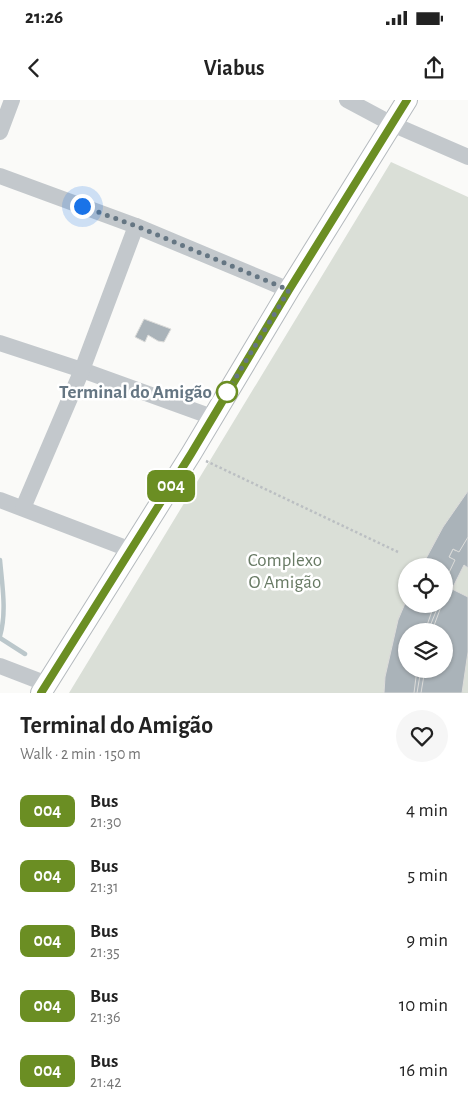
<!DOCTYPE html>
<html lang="en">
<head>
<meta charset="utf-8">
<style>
	:root { --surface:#fff; --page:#f6f6f6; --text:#222; --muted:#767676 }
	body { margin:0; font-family:"Alegreya Sans",sans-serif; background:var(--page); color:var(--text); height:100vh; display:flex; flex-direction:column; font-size:19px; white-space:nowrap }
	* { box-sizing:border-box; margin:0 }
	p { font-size:16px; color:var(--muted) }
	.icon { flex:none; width:28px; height:28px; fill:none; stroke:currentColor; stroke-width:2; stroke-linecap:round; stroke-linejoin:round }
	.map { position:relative; height:593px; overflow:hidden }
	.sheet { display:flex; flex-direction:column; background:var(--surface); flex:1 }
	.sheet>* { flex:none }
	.badge { padding:0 10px; border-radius:8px; font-size:18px; line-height:32px }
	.fabs { position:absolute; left:398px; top:458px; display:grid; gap:10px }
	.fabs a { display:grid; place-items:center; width:55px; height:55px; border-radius:50%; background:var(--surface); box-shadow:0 1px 4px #0004; font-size:25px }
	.you { position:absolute; width:25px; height:25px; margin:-12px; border:4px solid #fff; border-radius:50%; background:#1a73e8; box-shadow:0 0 0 8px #1a73e833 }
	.map>.badge { position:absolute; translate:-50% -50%; box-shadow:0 0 0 2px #fff }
	.round { display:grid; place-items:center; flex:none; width:52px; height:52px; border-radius:26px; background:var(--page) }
	.summary { display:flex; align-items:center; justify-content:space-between; height:85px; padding:0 20px }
	h1 { font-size:24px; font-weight:700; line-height:38px }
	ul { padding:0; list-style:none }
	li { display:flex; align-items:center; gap:15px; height:65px; padding:0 20px }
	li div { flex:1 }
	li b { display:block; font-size:19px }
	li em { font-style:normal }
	li .badge { min-width:55px; font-weight:700; text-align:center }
	.status { display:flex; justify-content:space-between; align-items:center; height:35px; padding:0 25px; background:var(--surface); direction:ltr }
	.status svg { height:14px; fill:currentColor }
	header { display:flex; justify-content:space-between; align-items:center; height:65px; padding:0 20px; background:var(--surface); font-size:22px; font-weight:700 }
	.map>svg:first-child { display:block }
	.green { fill:#dadfd7; fill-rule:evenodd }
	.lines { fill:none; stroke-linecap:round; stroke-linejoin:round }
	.stream { stroke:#bbc7cb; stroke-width:4.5 }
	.building { fill:#aab3b9; stroke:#dcdcda; fill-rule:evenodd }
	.major-casing { stroke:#b5babe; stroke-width:22 }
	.path { stroke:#bbbfc2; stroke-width:2.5; stroke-dasharray:2.5 2.5; stroke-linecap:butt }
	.minor { stroke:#c3c8cc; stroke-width:16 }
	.major { stroke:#fff; stroke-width:20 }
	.line-casing { stroke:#fff; stroke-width:11 }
	.line { stroke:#6b8e23; stroke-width:8 }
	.walk { stroke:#657683; stroke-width:5; stroke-dasharray:0 9 }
	.stop-dot { fill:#fff; stroke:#6b8e23; stroke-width:2.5 }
	.labels { text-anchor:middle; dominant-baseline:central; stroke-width:5; stroke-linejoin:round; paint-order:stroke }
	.stop-label { font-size:19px; font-weight:bold; fill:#657683; stroke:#fff; text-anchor:end }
	.park-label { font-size:19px; fill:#687a64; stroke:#fff }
</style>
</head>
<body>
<div class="status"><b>21:26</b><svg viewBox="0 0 49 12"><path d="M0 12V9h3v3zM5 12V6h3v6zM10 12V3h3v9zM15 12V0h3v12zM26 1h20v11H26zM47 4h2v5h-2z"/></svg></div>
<header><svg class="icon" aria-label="back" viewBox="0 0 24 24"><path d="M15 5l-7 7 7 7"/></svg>Viabus<svg class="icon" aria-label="share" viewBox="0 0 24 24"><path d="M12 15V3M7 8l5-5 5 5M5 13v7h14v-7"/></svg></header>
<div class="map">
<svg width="468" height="593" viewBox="0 0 468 593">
	<rect width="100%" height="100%" fill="#fafaf8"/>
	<!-- green -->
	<path class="green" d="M391 62 468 97V593H69ZM406 466H444V504H406ZM406 531H444V569H406Z"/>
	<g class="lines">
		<!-- stream -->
		<g class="stream">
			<path d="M0 460C2 484 7 512 0 536"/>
			<path d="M0 538 25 554"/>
		</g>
	</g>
	<!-- building -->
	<g class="building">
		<path d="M144 219 171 229 164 242 158 241 148 235 145 242 135 237Z"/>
		<path d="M468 391V450L444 500V466H422L443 427Z"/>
		<path d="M468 391V457L452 489 436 531H406V569H428L425 593H384L385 577 398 520 406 501V504H444V466H422L443 427Z"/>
		<path d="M468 391V409L451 432 433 466H422L443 427Z"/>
		<path d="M468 391V443L444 491V466H422L443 427Z"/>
		<path d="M468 391V420L457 436 441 466H422L443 427Z"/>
		<path d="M468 391V414L454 434 437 466H422L443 427Z"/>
		<path d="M468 391V403L448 431 430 466H422L443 427Z"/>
		<path d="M468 391V397L446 429 426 466H422L443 427Z"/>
		<path d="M468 391V464L467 467 464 465 452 489 455 491 439 531H406V569H432L429 593H384L385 577 398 520 406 501V504H444V466H422L443 427Z"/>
		<path d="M468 391V468L464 465 452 489 458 492 443 531H406V569H436L432 593H384L385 577 398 520 406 501V504H444V466H422L443 427Z"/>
		<path d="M468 391V468L464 465 452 489 461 494 446 533 444 545V531H406V569H439L436 593H384L385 577 398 520 406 501V504H444V466H422L443 427Z"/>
		<path d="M468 391V468L464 465 452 489 464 495 450 534 444 564V531H406V569H443L440 593H384L385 577 398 520 406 501V504H444V466H422L443 427Z"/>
		<path d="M468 391V426L460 437 444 468V466H422L443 427Z"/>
		<path d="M468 391V468L464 465 452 489 468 497V503L456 535 447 593H384L385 577 398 520 406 501V504H444V466H422L443 427ZM406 531H444V569H406Z"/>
		<path d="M468 391V468L464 465 452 489 467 497 453 535 444 593H384L385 577 398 520 406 501V504H444V466H422L443 427ZM406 531H444V569H406Z"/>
		<path d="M468 391V468L464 465 452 489 468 497V513L460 536 451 593H384L385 577 398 520 406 501V504H444V466H422L443 427ZM406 531H444V569H406Z"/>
		<path d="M468 391V468L464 465 452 489 468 497V523L458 566 455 593H384L385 577 398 520 406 501V504H444V466H422L443 427ZM406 531H444V569H406Z"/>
		<path d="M468 391V468L464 465 452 489 468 497V535L459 593H384L385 577 398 520 406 501V504H444V466H422L443 427ZM406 531H444V569H406Z"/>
		<path d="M468 391V468L464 465 452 489 468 497V552L462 593H384L385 577 398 520 406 501V504H444V466H422L443 427ZM406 531H444V569H406Z"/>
		<path d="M468 391V432L456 451 453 449 449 457 452 459 444 475V466H422L443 427Z"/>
		<path d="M468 391V437L459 452 453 449 449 457 455 460 444 483V466H422L443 427Z"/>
		<path d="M406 501V504H442L432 531H406V569H425L421 593H384L385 577 398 520Z"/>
		<path d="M406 501V504H416L406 531 395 593H384L385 577 398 520Z"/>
		<path d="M406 501V504H439L428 531H406V569H421L417 593H384L385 577 398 520Z"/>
		<path d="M406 501V504H424L414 531H406V566L402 593H384L385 577 398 520Z"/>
		<path d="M406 501V504H420L410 531H406V548L399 593H384L385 577 398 520Z"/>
		<path d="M406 501V504H413L405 522 393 579 391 593H384L385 577 398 520Z"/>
		<path d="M406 501V504H409L402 521 389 578 387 593H384L385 577 398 520Z"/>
		<path d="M406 501V504H427L417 531H406V569H410L406 593H384L385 577 398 520Z"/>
		<path d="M406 501V504H427V505L430 507 421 531H406V569H413L410 593H384L385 577 398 520Z"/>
		<path d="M406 501V504H427V505L433 508 425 531H406V569H417L414 593H384L385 577 398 520Z"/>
	</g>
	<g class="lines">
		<defs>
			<path id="major" d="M41 593 191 354 289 190 407 0"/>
		</defs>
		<!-- major casing -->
		<use href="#major" class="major-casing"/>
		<!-- path -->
		<path class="path" d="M206 361 398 452"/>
		<!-- minor -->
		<g class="minor">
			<path d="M347 0 392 24 468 57"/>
			<path d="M0 32 12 0"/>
			<path d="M0 76 136 126 289 190"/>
			<path d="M0 243 82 270 212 317"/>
			<path d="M0 400 131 450"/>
			<path d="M23 408 82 270 136 126"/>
			<path d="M0 566 47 584"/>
		</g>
		<!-- major -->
		<use href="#major" class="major"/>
	</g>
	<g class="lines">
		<defs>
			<path id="line" d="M41 593 191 354 289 190 407 0"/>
		</defs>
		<!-- line casing -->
		<use href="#line" class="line-casing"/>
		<!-- line -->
		<use href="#line" class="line"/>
		<!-- walk -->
		<path class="walk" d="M82 106 136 126 289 190 227 292"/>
	</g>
	<!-- markers -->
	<circle class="stop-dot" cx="227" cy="292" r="10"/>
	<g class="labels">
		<!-- stop labels -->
		<g class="stop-label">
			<text x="212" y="292">Terminal do Amigão</text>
		</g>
		<!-- park labels -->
		<g class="park-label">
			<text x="285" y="460">Complexo<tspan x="285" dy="22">O Amigão</tspan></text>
		</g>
	</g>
</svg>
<div class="fabs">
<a><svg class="icon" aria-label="locate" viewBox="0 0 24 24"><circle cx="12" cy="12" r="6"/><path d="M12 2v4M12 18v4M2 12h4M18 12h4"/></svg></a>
<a><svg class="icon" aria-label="layers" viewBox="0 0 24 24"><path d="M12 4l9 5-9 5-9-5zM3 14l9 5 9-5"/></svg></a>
</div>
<div class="you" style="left:82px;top:106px"></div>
<b class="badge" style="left:171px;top:386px;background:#6b8e23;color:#fff">004</b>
</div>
<section class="sheet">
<div class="summary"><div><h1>Terminal do Amigão</h1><p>Walk · 2 min · 150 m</p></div><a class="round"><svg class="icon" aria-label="heart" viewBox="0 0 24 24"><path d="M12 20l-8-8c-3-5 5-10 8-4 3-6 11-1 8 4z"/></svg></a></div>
<ul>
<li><span class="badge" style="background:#6b8e23;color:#fff">004</span><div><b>Bus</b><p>21:30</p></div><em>4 min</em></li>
<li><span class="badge" style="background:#6b8e23;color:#fff">004</span><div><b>Bus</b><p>21:31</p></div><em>5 min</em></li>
<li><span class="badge" style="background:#6b8e23;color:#fff">004</span><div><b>Bus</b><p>21:35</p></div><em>9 min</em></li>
<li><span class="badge" style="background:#6b8e23;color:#fff">004</span><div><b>Bus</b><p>21:36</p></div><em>10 min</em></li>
<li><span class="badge" style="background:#6b8e23;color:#fff">004</span><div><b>Bus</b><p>21:42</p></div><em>16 min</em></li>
</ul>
</section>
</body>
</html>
